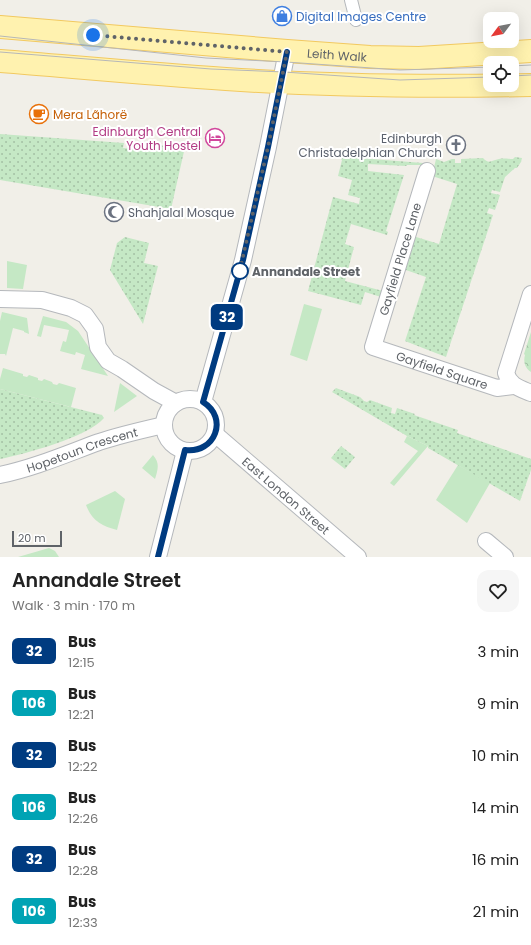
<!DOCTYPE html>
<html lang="en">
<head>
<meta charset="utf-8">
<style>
	:root { --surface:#fff; --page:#f6f6f6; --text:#222; --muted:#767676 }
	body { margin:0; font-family:Poppins,sans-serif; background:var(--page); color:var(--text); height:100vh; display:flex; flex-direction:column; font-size:15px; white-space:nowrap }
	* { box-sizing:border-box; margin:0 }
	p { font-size:13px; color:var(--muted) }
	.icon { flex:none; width:22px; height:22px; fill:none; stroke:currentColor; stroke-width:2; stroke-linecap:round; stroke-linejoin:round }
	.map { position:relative; height:557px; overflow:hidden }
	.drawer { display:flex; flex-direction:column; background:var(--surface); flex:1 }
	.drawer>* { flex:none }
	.badge { padding:0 8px; border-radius:6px; font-size:14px; line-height:26px }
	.needle { width:26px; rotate:238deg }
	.buttons { position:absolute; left:483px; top:12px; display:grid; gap:8px }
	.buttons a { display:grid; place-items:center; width:36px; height:36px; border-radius:8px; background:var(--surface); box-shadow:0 4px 16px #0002; font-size:20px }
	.scale { position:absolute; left:12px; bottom:10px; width:50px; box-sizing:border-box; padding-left:4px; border:2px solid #5f6368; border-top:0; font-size:11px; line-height:14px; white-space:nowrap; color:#5f6368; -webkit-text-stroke:3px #fff; paint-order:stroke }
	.you { position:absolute; width:20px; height:20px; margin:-10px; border:3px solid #fff; border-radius:50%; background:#1a73e8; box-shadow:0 0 0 6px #1a73e833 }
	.map>.badge { position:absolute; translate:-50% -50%; box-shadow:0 0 0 2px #fff }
	.round { display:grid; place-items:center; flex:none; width:42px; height:42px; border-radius:12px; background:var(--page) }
	.summary { display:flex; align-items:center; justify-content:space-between; height:68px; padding:0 12px }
	h1 { font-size:19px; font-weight:600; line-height:30px }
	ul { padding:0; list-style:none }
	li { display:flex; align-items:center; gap:12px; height:52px; padding:0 12px }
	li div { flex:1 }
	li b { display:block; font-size:15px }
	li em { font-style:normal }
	li .badge { min-width:44px; font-weight:700; text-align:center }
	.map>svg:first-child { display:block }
	.grass { fill:#c5e8c5 }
	.park { fill:url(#park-crowns) }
	.garden { fill:url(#garden-dots) }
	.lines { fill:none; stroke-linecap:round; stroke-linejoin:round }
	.pedestrian-casing { stroke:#b5b8bc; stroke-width:14 }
	.minor-casing { stroke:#b5b8bc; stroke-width:18 }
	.primary-casing { stroke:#f2c960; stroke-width:24 }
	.pedestrian { stroke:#fff; stroke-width:12 }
	.minor { stroke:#fff; stroke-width:16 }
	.primary { stroke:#fff2af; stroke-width:22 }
	.tram { stroke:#b6b7b8; stroke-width:1 }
	.line-casing { stroke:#fff; stroke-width:9 }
	.line { stroke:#003b80; stroke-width:6 }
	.walk { stroke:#5f6368; stroke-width:4; stroke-dasharray:0 7.2 }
	.stop-dot { fill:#fff; stroke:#003b80; stroke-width:2 }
	.labels { text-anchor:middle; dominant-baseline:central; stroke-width:4; stroke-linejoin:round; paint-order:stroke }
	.shop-label { font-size:12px; fill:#366cbe; stroke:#fff; text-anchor:start }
	.street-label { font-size:12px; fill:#5f6368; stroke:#fff }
	.food-label { font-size:12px; fill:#c56008; stroke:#fff; text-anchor:start }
	.hotel-label { font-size:12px; fill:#b23c85; stroke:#fff; text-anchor:end }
	.worship-label { font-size:12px; fill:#5b616d; stroke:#fff; text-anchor:end }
	.stop-label { font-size:12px; font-weight:bold; fill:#5f6368; stroke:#fff; text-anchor:start }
</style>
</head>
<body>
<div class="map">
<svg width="531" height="557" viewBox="0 0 531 557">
	<defs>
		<pattern id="park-crowns" width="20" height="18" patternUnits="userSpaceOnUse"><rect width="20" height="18" fill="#c5e8c5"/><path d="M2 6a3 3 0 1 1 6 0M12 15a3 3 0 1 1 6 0" fill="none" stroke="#a3c0a4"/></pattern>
		<pattern id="garden-dots" width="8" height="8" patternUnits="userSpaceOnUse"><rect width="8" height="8" fill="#c5e8c5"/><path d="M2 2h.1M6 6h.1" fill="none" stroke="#a3c0a4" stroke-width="1.8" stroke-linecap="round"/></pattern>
	</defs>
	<rect width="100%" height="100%" fill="#f1efe8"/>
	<!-- grass -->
	<g class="grass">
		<path d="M7 261 27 265 23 289 7 288Z"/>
		<path d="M304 304 322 309 307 361 290 355Z"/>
		<path d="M2 312 27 318 29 334 24 332V331L13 328 6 356 5 354H0V321Z"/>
		<path d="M43 316 66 322 78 331 108 376 81 369 85 355 76 352 75 355 60 351 63 341 66 342 69 330 44 325 41 337 37 336Z"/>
		<path d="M3 368 23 374V376L27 377 29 375 38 378V380L42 381 44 379 52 382 53 384 57 385 59 383 76 388 71 407 0 389V379Z"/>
		<path d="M120 383 137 396 114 412Z"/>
		<path d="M407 436 428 446 394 486 390 483 418 451 404 442Z"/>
		<path d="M153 455C160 463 158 469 155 479L142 468Z"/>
		<path d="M458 465 490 483 467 523 436 500Z"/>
		<path d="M115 491 125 499 117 530C102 526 92 521 86 505Z"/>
		<path d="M49 548 55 551 59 557H18Z"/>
	</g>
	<!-- park -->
	<path class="park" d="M531 332V372C525 368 523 362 525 355L524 354Z"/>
	<!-- garden -->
	<g class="garden">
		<path d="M0 134 124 143 123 148 138 149 139 144 185 147 171 209 0 180Z"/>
		<path d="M339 152 343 153 346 157 423 163 422 165H407L406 166 368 164V171L404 175 386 231 388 232 387 235 351 224 345 244 354 247 345 281 383 291 381 297 365 292 361 305 308 291 333 197 359 204 360 198 348 195 352 180 338 176 342 160 338 156Z"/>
		<path d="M515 157 522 158 521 162 517 168H515L505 177 500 192 492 190 491 193 500 195 495 210 489 208 487 213 493 215 446 357 405 341 426 277 403 269 413 236 439 244 457 184 432 176 436 159 444 162 452 159H455V163H461V159L483 158C489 165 492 160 499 159 503 158 508 159 513 159Z"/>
		<path d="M125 237 149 243 144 263 158 266 143 324 110 270 117 243Z"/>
		<path d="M336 388 360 397 364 401 367 402 370 400 392 408 391 413 395 414 397 408 415 414 414 415 458 430 457 433 531 459V470L520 501 428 448V446L407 436 332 392Z"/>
		<path d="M0 389 102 415 104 418C88 437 25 454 0 459Z"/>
		<path d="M341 446 355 457 345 469 331 458Z"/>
	</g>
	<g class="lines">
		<defs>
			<path id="pedestrian" d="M351 0 356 20"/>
			<g id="minor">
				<path id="s1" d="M427 171 373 347 497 388 513 386"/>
				<path d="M531 294 506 373C510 386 519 388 531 393"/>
				<path d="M0 299 42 300 71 308 85 315 95 329 98 347 108 361 122 369 154 391 176 403"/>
				<circle cx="190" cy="425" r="26"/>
				<path d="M203 402 243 260 268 147 287 51"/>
				<path id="s2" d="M215 434 358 557"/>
				<path id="s3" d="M0 475C34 468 66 454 99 442 120 435 142 430 164 425"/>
				<path d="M486 541 505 557"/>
				<path d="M158 557 185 451"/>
			</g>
			<g id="primary">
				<path id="s4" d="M0 27 287 51 370 57 419 58 531 51"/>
				<path d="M0 61C75 67 151 74 226 79 328 86 429 87 531 85"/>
			</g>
		</defs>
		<!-- pedestrian casing -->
		<use href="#pedestrian" class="pedestrian-casing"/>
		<!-- minor casing -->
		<use href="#minor" class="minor-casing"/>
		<!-- primary casing -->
		<use href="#primary" class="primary-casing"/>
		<!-- pedestrian -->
		<use href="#pedestrian" class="pedestrian"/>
		<!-- minor -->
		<use href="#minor" class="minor"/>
		<!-- primary -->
		<use href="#primary" class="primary"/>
		<!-- tram -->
		<g class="tram">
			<path d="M0 36 206 58 286 62 400 70 490 67"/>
			<path d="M0 52 211 69 284 72 400 80 490 77"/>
			<path d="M512 66 531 65"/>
			<path d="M512 76 531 75"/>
		</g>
	</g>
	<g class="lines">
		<defs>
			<path id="line" d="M158 557 185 450C215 454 229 418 203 402L243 260 268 147 287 52"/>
		</defs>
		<!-- line casing -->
		<use href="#line" class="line-casing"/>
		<!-- line -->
		<use href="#line" class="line"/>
		<!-- walk -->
		<path class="walk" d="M93 35 287 52 268 147 239 274 240 271"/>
	</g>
	<!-- icons -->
	<defs>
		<symbol id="shop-ring" viewBox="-11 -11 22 22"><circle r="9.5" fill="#fff" stroke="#3f7fe0" stroke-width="1.5"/><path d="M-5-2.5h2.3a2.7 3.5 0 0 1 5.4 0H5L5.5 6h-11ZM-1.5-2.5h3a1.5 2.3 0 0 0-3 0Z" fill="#3f7fe0"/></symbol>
		<symbol id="cafe-ring" viewBox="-11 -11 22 22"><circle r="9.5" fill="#fff" stroke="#e8710a" stroke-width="1.5"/><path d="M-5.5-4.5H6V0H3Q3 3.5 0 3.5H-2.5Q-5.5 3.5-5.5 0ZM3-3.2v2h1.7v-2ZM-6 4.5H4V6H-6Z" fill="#e8710a"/></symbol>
		<symbol id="hotel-ring" viewBox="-11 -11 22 22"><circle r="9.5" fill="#fff" stroke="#d1479c" stroke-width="1.5"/><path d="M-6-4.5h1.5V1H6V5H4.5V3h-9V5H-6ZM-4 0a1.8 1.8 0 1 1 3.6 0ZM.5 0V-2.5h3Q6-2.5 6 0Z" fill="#d1479c"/></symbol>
		<symbol id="church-ring" viewBox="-11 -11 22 22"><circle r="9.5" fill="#fff" stroke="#6b7280" stroke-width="1.5"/><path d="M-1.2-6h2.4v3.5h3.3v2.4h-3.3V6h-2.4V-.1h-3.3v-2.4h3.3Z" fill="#6b7280"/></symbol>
		<symbol id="mosque-ring" viewBox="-11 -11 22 22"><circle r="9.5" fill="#fff" stroke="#6b7280" stroke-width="1.5"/><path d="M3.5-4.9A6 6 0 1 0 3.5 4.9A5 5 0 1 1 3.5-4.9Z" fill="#6b7280"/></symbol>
	</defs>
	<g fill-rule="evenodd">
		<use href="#shop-ring" x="271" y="5" width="22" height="22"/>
		<use href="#cafe-ring" x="28" y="103" width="22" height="22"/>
		<use href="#hotel-ring" x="204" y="127" width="22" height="22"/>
		<use href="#church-ring" x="445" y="134" width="22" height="22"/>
		<use href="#mosque-ring" x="103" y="201" width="22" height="22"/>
	</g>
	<!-- markers -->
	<circle class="stop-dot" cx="240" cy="271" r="8"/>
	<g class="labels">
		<!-- shop labels -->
		<g class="shop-label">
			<text x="296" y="16">Digital Images Centre</text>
		</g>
		<!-- street labels -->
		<g class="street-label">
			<text stroke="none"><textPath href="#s4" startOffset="338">Leith Walk</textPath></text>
			<text transform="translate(400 259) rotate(-73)">Gayfield Place Lane</text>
			<text stroke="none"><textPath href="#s1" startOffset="257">Gayfield Square</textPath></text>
			<text stroke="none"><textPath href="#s3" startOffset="86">Hopetoun Crescent</textPath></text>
			<text stroke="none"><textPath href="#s2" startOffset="94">East London Street</textPath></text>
		</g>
		<!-- food labels -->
		<g class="food-label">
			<text x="53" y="114">Mera Lãhorë</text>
		</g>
		<!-- hotel labels -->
		<g class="hotel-label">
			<text x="201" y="131">Edinburgh Central<tspan x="201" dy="14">Youth Hostel</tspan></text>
		</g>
		<!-- worship labels -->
		<g class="worship-label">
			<text x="442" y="138">Edinburgh<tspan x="442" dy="14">Christadelphian Church</tspan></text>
			<text x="128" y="212" text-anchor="start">Shahjalal Mosque</text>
		</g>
		<!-- stop labels -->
		<g class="stop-label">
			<text x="252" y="271">Annandale Street</text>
		</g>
	</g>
</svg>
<div class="buttons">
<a><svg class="needle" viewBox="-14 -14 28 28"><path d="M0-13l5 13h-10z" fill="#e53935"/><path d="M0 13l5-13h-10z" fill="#767676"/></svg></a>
<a><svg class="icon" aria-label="locate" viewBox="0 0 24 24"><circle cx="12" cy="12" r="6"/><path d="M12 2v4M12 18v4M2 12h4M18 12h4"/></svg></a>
</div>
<div class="scale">20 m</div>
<div class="you" style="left:93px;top:35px"></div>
<b class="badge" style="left:227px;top:317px;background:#003b80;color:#fff">32</b>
</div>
<section class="drawer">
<div class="summary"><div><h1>Annandale Street</h1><p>Walk · 3 min · 170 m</p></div><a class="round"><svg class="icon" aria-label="heart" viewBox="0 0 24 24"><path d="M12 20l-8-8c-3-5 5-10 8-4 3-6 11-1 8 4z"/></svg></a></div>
<ul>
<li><span class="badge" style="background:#003b80;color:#fff">32</span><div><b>Bus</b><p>12:15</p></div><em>3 min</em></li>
<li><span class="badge" style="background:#00a3b4;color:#fff">106</span><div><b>Bus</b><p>12:21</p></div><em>9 min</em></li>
<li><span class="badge" style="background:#003b80;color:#fff">32</span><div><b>Bus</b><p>12:22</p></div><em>10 min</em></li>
<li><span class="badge" style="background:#00a3b4;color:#fff">106</span><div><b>Bus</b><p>12:26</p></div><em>14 min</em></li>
<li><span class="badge" style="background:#003b80;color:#fff">32</span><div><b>Bus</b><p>12:28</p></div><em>16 min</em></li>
<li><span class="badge" style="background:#00a3b4;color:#fff">106</span><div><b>Bus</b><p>12:33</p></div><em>21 min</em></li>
</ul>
</section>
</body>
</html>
